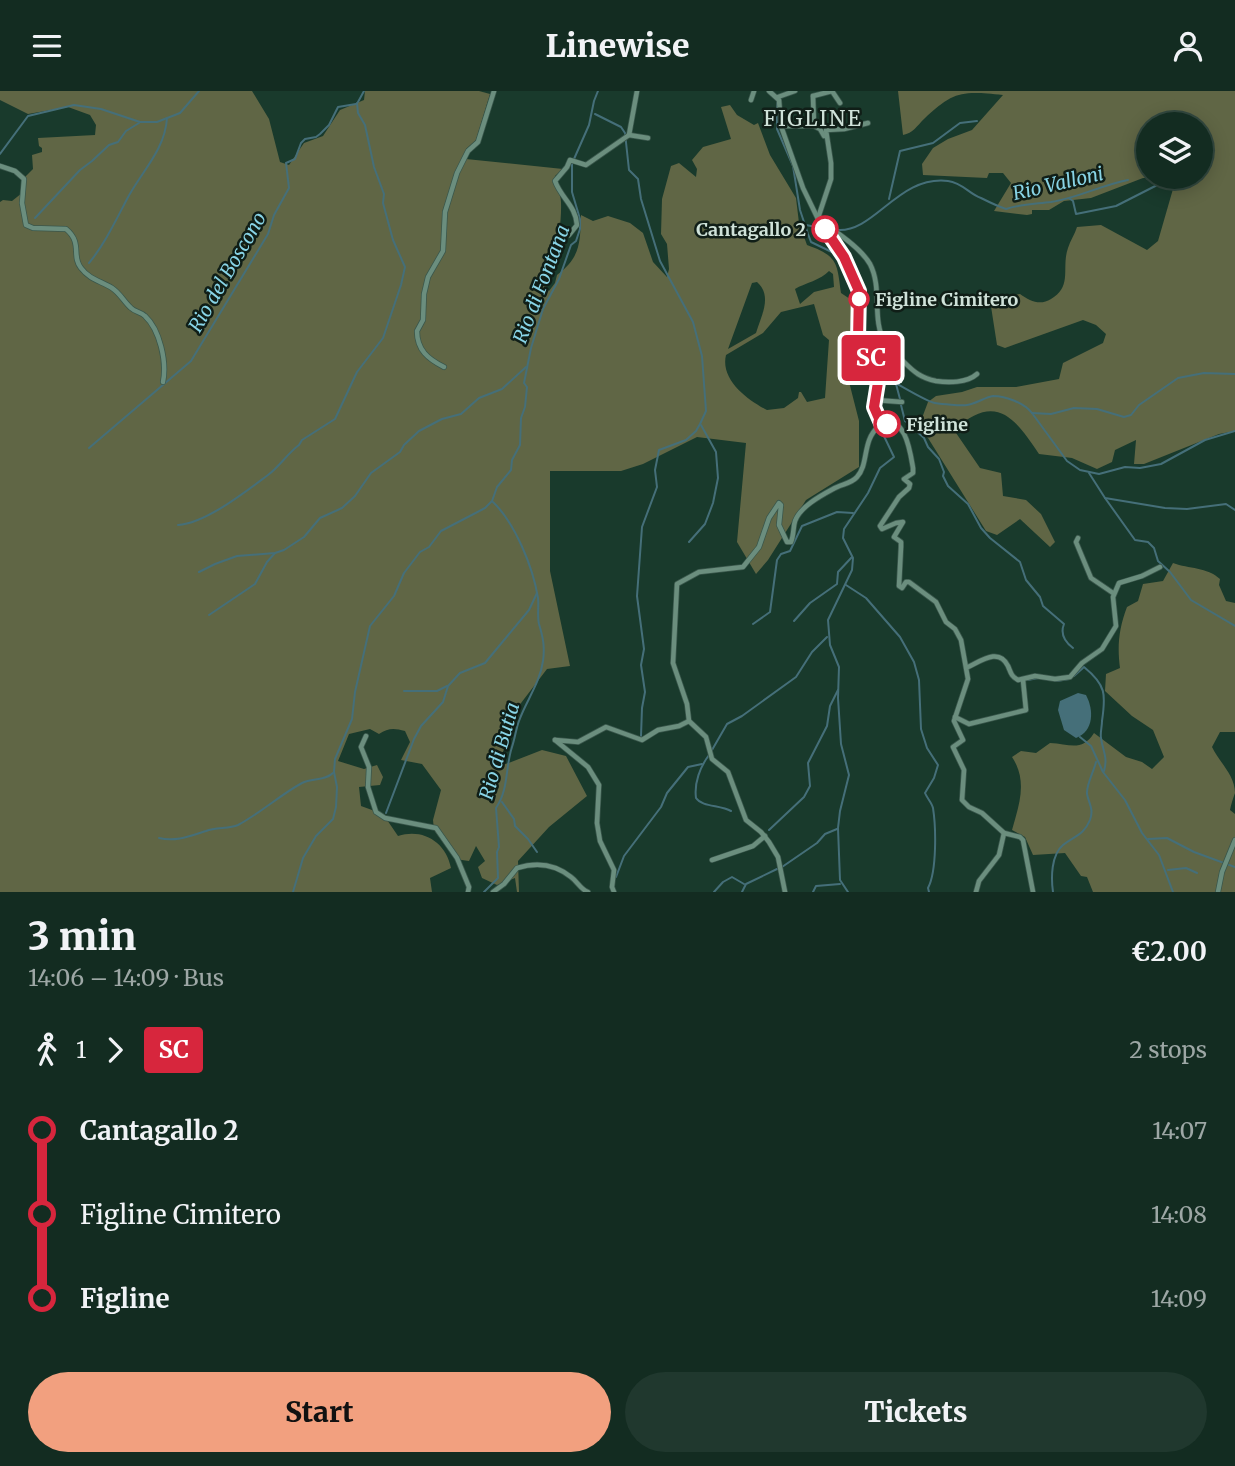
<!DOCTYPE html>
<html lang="en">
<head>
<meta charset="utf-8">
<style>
	:root { --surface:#132c21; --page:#20382e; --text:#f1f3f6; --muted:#9da7a5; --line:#32483f; --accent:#f2a07f }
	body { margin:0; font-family:Merriweather,serif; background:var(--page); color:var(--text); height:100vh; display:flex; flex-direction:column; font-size:26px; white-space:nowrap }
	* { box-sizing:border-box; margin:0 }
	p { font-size:23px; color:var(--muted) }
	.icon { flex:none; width:38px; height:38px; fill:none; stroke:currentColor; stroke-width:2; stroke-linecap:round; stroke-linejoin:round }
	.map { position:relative; height:801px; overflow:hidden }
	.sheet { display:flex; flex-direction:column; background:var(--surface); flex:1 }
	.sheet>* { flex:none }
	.badge { padding:0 14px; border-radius:5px; font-size:24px; line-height:46px }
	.tools { position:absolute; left:1136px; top:21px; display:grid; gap:14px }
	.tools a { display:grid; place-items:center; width:77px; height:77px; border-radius:50%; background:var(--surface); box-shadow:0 4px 18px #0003,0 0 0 2px var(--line); font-size:35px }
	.map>.badge { position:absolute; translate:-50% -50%; box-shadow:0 0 0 4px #fff }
	.legs { display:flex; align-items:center; gap:10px; height:77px; padding:0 28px; font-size:23px }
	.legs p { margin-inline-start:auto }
	.overview { display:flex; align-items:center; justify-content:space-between; height:119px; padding:0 28px }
	h1 { font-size:38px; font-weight:800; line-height:52px }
	.action { display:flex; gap:14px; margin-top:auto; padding:14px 28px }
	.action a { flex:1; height:80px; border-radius:42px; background:var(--accent); color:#111; font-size:28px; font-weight:800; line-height:80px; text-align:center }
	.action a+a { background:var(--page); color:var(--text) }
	ul { padding:0 28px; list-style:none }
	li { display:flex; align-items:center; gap:24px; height:84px; font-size:26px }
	li i { display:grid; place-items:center; width:10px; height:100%; margin:0 9px; background:currentColor }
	li i::after { content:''; width:18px; height:18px; margin:-9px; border:5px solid; border-radius:50%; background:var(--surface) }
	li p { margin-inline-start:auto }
	li:first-child i { background:linear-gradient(#0000 50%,currentColor 0) }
	li:last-child i { background:linear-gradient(currentColor 50%,#0000 0) }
	header { display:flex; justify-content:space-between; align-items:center; height:91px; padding:0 28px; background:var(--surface); font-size:32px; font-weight:800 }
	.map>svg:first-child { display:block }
	.forest { fill:#606645; fill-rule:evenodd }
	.water { fill:#456f79 }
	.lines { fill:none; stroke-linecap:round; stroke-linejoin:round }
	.stream { stroke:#456f79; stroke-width:2 }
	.minor-casing { stroke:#3a574c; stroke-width:6 }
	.minor { stroke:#6b8e7e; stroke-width:4.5 }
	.line-1-casing { stroke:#fff; stroke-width:16 }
	.line-1 { stroke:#d7263d; stroke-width:10 }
	.stop-1-dot { fill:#fff; stroke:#d7263d; stroke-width:3.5 }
	.labels { text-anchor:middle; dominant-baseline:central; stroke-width:5; stroke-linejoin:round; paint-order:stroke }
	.stop-label { font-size:18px; font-weight:bold; fill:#cfe2d9; stroke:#101e17; text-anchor:start }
	.water-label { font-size:19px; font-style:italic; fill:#88d4e6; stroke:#101e17 }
	.quarter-label { font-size:21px; letter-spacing:2px; fill:#cfe2d9; stroke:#101e17 }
</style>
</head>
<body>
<header><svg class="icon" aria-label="menu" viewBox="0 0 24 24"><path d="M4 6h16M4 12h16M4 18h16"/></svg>Linewise<svg class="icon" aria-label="person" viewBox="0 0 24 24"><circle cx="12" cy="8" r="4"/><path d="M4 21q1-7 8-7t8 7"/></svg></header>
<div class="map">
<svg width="1235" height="801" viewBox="0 0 1235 801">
	<rect width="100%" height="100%" fill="#193a2c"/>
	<!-- forest -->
	<g class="forest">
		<path d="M0 0H252L269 28 280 71 289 74 304 52 323 45 340 19 364 9 365 0H479L490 3 476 49 466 58V68L563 78 555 85C554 97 561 101 561 111 562 140 554 168 546 195L549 200 555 192 557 184C581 166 580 151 581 124L593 130 608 125 630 132 643 142 653 171 667 186 669 178 667 153 661 143 662 108 671 75 679 72 696 86 697 78 692 69 703 56 731 48 721 16 730 14 737 24 754 34 758 32 770 64 796 107 799 132 807 154C838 165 837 172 841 202L853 210 846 279 859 330V376L806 409 768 469 756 483 737 451 746 352 697 346 643 373 621 380H550V480L570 575 547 578 518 616 498 676 542 659 566 665 587 705 549 736 518 770 519 801H517L515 787 497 794 482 787 478 776 485 770 476 755 469 770 455 768 434 739 433 729 441 699 422 673 401 669 410 651 405 640C394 637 388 637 379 643L370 638 349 643 338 670 364 678 377 674 383 686 380 694 359 696 361 715 383 723 398 745C423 737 446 751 451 777L430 787 432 801H0V111L3 109 12 110 22 102 23 90 18 81 25 86 33 78 32 64 42 61V57L39 55 38 47 95 44 96 34 90 24 68 16 28 23 0 9ZM829 180 833 183 834 196 814 201 800 213 795 198C805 192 821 189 829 180ZM757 191C773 205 761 225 756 242L728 258 752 192ZM814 213 823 244 829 249 825 307 807 311 801 301H799L798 307 784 317 767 319C748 309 720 289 726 264L763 242 781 221Z"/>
		<path d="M898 0H1235V340L1219 343 1144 373H1134L1136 349 1115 359 1112 371 1097 378 1072 367 1039 363C1014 325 995 302 954 339L980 377 1001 382 1003 405 1026 409 1041 423 1055 451 1050 456 1020 428 997 444 986 440 928 347 910 335 922 327 928 311 936 305 962 301 977 296H1016L1059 288 1063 272 1103 252 1106 243 1096 234 1083 229 1005 257 997 254 990 209 1020 203C1030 210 1040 215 1051 208 1073 195 1061 177 1068 157 1070 150 1075 143 1077 136L1101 134 1147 159 1158 150 1173 98 1166 87H1143L1091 107 1064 110 1049 119H1032V123L1027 124 994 120 1011 92 1003 82H989L987 87 923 84 922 73 933 57 948 48 972 39 1003 4C961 0 954 0 924 28 917 35 913 42 903 44ZM1148 33H1200V86H1148Z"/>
		<path d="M1173 472C1189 478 1207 476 1220 488L1219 494 1226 510 1235 512V641H1220L1212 656C1219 671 1235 684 1235 702 1233 708 1231 713 1230 719L1235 723V801H1093L1087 786 1081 785 1065 762 1033 764 1025 746 1012 739C1019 714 1028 690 1012 666L1021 660 1036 662 1050 652C1070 653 1082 661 1094 642L1126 666 1142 671 1152 678 1164 666 1153 639 1132 625 1105 600 1106 583 1120 577C1117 555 1119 537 1127 516L1138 510 1143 493 1163 490Z"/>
	</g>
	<!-- water -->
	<path class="water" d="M1078 602 1086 604C1094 619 1094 640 1076 647L1064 639 1058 619 1060 610Z"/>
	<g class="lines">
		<!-- stream -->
		<g class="stream">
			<path d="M358 11 364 0"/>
			<path d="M777 12V38L793 75 800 119 808 143 811 151 838 164 845 174"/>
			<path d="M595 23 621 36 625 42 629 79 638 88 641 108 660 170 693 231 702 265 706 320 700 333 696 340 686 349 659 359 655 379 657 396 642 436 637 505 644 558 641 574 645 601 642 617 641 645"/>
			<path d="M0 63 28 25 74 14 101 18 140 31H157L180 22 199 0"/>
			<path d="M574 68 589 34 594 10 598 0"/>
			<path d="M1069 107 1073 110 1076 123 1116 115 1171 87"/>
			<path d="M889 108 900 60 933 52 960 32 977 30"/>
			<path d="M35 127 80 79 92 70 109 54 118 51 126 40 139 32"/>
			<path d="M806 134 831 139"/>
			<path d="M837 139C875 142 898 84 948 90 963 92 969 103 981 107 989 111 997 115 1006 118 1021 113 1035 113 1051 111 1077 107 1102 94 1128 89"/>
			<path d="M89 172C104 154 115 131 126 110 140 82 165 60 167 27"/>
			<path d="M856 223 855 244 860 255"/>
			<path d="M882 284C891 289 927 311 935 312 941 313 961 315 967 314 976 313 985 306 993 305 1006 305 1024 312 1032 322L1067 370 1080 379 1099 383 1125 376 1140 377 1161 373 1205 349 1235 340"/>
			<path d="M896 293 900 308"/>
			<path d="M901 314 905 330 924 347 928 356 939 368 944 381 943 385 948 395 968 413 981 437 990 447 1020 471 1026 489 1040 506 1043 515 1064 533C1060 543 1065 551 1073 557"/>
			<path d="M1032 322 1051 323 1074 317 1097 318 1124 326 1131 324 1139 314 1178 287 1204 282 1235 283"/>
			<path d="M89 357 191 270 268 143 274 124 289 97 286 72 295 68 301 52 305 48 316 46 320 43 329 34 338 16 356 13"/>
			<path d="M1089 382 1105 407 1165 417 1187 418 1226 413 1235 419"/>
			<path d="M1105 407 1135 449 1148 451 1154 457 1158 470 1170 481 1191 509 1235 535"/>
			<path d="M178 434C206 432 245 401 268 384 279 376 288 362 299 354L302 349 335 328 357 281 383 247 401 194 405 176 393 149 383 112 384 103 374 76 365 34 358 22 357 12"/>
			<path d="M689 451 705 433 713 412 718 387 716 361 701 334"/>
			<path d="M199 481 215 473 237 465 275 462 284 459 304 446 320 427 342 417 355 405 371 382 400 361 404 354 419 340 442 328 461 323 479 307 502 298 526 276"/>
			<path d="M846 494 866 507 900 546 914 571 919 589 921 638 927 657 938 674 934 687 925 702C927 707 932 712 933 717 936 736 937 780 928 797L929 801"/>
			<path d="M209 524 255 493 267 471 275 462"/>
			<path d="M794 530 810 512 837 493 838 481 852 466"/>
			<path d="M753 533 770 521 777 469 781 463 790 460 802 435 837 421 853 422"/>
			<path d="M1074 585 1084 576C1106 594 1106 603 1102 630 1102 636 1100 642 1101 647 1103 661 1108 666 1104 680"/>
			<path d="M1028 589 1038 587"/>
			<path d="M1057 590 1069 588"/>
			<path d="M404 600H437L447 595"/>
			<path d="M1080 646 1091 655 1103 681 1125 709 1142 742 1159 764 1173 801"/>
			<path d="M712 659 727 633 742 625 796 586 812 561 827 546"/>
			<path d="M709 664C700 676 694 692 696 707 702 716 720 714 731 720"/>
			<path d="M502 711 514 728 515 735 528 748 537 761"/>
			<path d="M386 722 414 648 421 635 443 611 448 595 460 582 485 572 529 519 537 502"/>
			<path d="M769 739 804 706 810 695 808 672 827 635 830 615 838 599"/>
			<path d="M159 747C176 751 190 745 206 740 216 736 229 738 238 734 259 723 280 704 302 692 312 687 325 690 333 682"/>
			<path d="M1148 748 1167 747 1194 761 1235 776"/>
			<path d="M782 776 817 752 825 743 837 738"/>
			<path d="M1168 779 1186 777 1197 782"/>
			<path d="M616 786 624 765 661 716 667 702 688 676 702 673"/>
			<path d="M293 801 303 767 316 745 333 728 336 716 337 696 334 681 335 668 352 628 355 601 370 535 394 505 404 482 420 461 429 456 441 440 485 417 492 410 497 396 511 379 512 369 520 354 521 327 525 316 527 296 524 292 531 257 543 218 559 188 571 154 576 150 580 138V128L572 101V73"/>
			<path d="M484 801 498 787 497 761 499 756 496 717C509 698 505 677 512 656 515 647 516 638 519 630 526 610 540 592 543 570 545 556 543 546 539 533 537 525 539 515 538 507 533 476 515 432 493 411"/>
			<path d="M714 801 723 791 732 786 744 793"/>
			<path d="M742 801 746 793 777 778"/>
			<path d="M813 801 816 795 840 793"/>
			<path d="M848 801 840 789 838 737 840 720 849 684 841 653 838 607 839 576 830 554 828 529 852 479 853 467 843 447 844 438 868 402 880 377 894 366 871 318 873 273"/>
			<path d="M1053 801C1051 787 1051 764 1063 754 1074 745 1084 744 1090 729 1094 718 1089 713 1087 703 1086 694 1094 680 1096 671"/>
		</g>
		<defs>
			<g id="minor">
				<path d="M769 0 779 9 781 35 803 97 818 128 844 166 858 200V248L880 279 874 316 883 333"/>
				<path d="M813 5 832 0 840 12"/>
				<path d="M813 5 814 35"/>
				<path d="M778 6 795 0"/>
				<path d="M751 9 754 0"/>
				<path d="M781 35H814L820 38 824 45"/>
				<path d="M629 44 637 0"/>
				<path d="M0 75 15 80 24 88 22 112 26 134 33 137 66 138C83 152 71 165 81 177 90 189 101 190 112 197 120 202 124 211 131 217 135 221 141 221 145 225 160 239 167 271 163 291"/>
				<path d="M818 127 831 88V72L826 39 844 38 868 32"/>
				<path d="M821 131C837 141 860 156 870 173 883 198 871 228 885 252 890 260 897 265 904 271 914 281 921 287 936 290 948 292 967 292 977 283"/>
				<path d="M569 144 577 134C576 115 561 107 555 90L567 76 570 69 586 74 629 44 648 47"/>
				<path d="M444 276C428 268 417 259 417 240L423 229 424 203 428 186 443 160 445 121 457 82 468 60 478 51 494 0"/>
				<path d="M875 309 902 311"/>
				<path d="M878 324C906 330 909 353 913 377V382L904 388 910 393 909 397 899 406 880 435 882 438 896 432 903 431 894 446 901 451V456L899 495 902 497 906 491H909L936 511 946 531 955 538 961 549 968 588 954 630 963 649 953 656 964 679 962 709 969 716 982 722 1004 742 1020 746 1023 749 1033 801"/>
				<path d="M1078 447 1076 451 1091 487 1113 502"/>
				<path d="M968 576C981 570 999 556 1008 575 1011 582 1011 585 1018 589L1035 585 1055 588 1070 586 1082 572 1102 558 1116 535 1113 506 1119 492 1142 485 1160 476"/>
				<path d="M955 626 969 633 1026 619 1023 589"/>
				<path d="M366 645 361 656 369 676 368 696 376 721 385 727 436 737 457 767 469 796 468 801"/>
				<path d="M555 649 588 676 599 694 597 732 600 750 614 779 612 796 614 801"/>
				<path d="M555 649 578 651 606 636 642 649 658 639 679 635 689 630"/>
				<path d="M712 769 753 755 765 745"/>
				<path d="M493 801 504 793 517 777C536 771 555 773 571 786 578 791 580 798 588 801"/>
				<path d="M785 801 778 766 769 751 761 741 746 729 728 681 712 668 706 646 689 630 687 613 673 572 677 493 699 481 743 476 759 456 769 427 779 412 781 414 779 434 787 451H791C794 444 793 436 795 430 800 416 820 405 833 398 841 393 851 393 857 386 869 373 862 350 878 336 882 332 887 333 892 330"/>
				<path d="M976 801 979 790 999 764 1004 742"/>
				<path d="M1218 801 1222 781 1235 749"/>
			</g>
		</defs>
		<!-- minor casing -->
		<use href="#minor" class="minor-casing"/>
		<!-- minor -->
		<use href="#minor" class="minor"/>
	</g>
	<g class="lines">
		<defs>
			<path id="line-1" d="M825 138 844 166 859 200 858 248 880 279 874 316 881 332 887 333"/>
		</defs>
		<!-- line-1 casing -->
		<use href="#line-1" class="line-1-casing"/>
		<!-- line-1 -->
		<use href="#line-1" class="line-1"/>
	</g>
	<!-- markers -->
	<g class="stop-1-dot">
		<circle cx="825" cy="138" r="12"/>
		<circle cx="859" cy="208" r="9"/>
		<circle cx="887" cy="333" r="12"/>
	</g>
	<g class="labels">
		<!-- stop labels -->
		<g class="stop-label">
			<text x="806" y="138" text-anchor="end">Cantagallo 2</text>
			<text x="875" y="208">Figline Cimitero</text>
			<text x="906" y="333">Figline</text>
		</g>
		<!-- water labels -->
		<g class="water-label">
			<text transform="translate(1058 92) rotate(-13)">Rio Valloni</text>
			<text transform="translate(227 181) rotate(-60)">Rio del Boscono</text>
			<text transform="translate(541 193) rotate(-69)">Rio di Fontana</text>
			<text transform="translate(499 660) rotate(-74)">Rio di Butia</text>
		</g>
		<!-- quarter labels -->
		<g class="quarter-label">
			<text x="813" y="27">FIGLINE</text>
		</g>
	</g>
</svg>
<div class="tools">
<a><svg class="icon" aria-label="layers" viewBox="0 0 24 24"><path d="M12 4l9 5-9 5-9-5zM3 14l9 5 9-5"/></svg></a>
</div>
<b class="badge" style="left:871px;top:267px;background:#d7263d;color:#fff">SC</b>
</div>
<section class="sheet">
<div class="overview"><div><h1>3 min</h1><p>14:06 – 14:09 · Bus</p></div><b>€2.00</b></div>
<div class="legs"><svg class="icon" aria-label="walk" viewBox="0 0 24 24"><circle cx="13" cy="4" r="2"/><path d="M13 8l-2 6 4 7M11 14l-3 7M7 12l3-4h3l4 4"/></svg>1<svg class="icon" aria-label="forward" viewBox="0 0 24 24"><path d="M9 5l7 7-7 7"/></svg><b class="badge" style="background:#d7263d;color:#fff">SC</b><p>2 stops</p></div>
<ul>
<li><i style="color:#d7263d"></i><b>Cantagallo 2</b><p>14:07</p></li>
<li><i style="color:#d7263d"></i><span>Figline Cimitero</span><p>14:08</p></li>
<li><i style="color:#d7263d"></i><b>Figline</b><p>14:09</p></li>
</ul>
<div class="action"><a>Start</a><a>Tickets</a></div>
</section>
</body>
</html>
